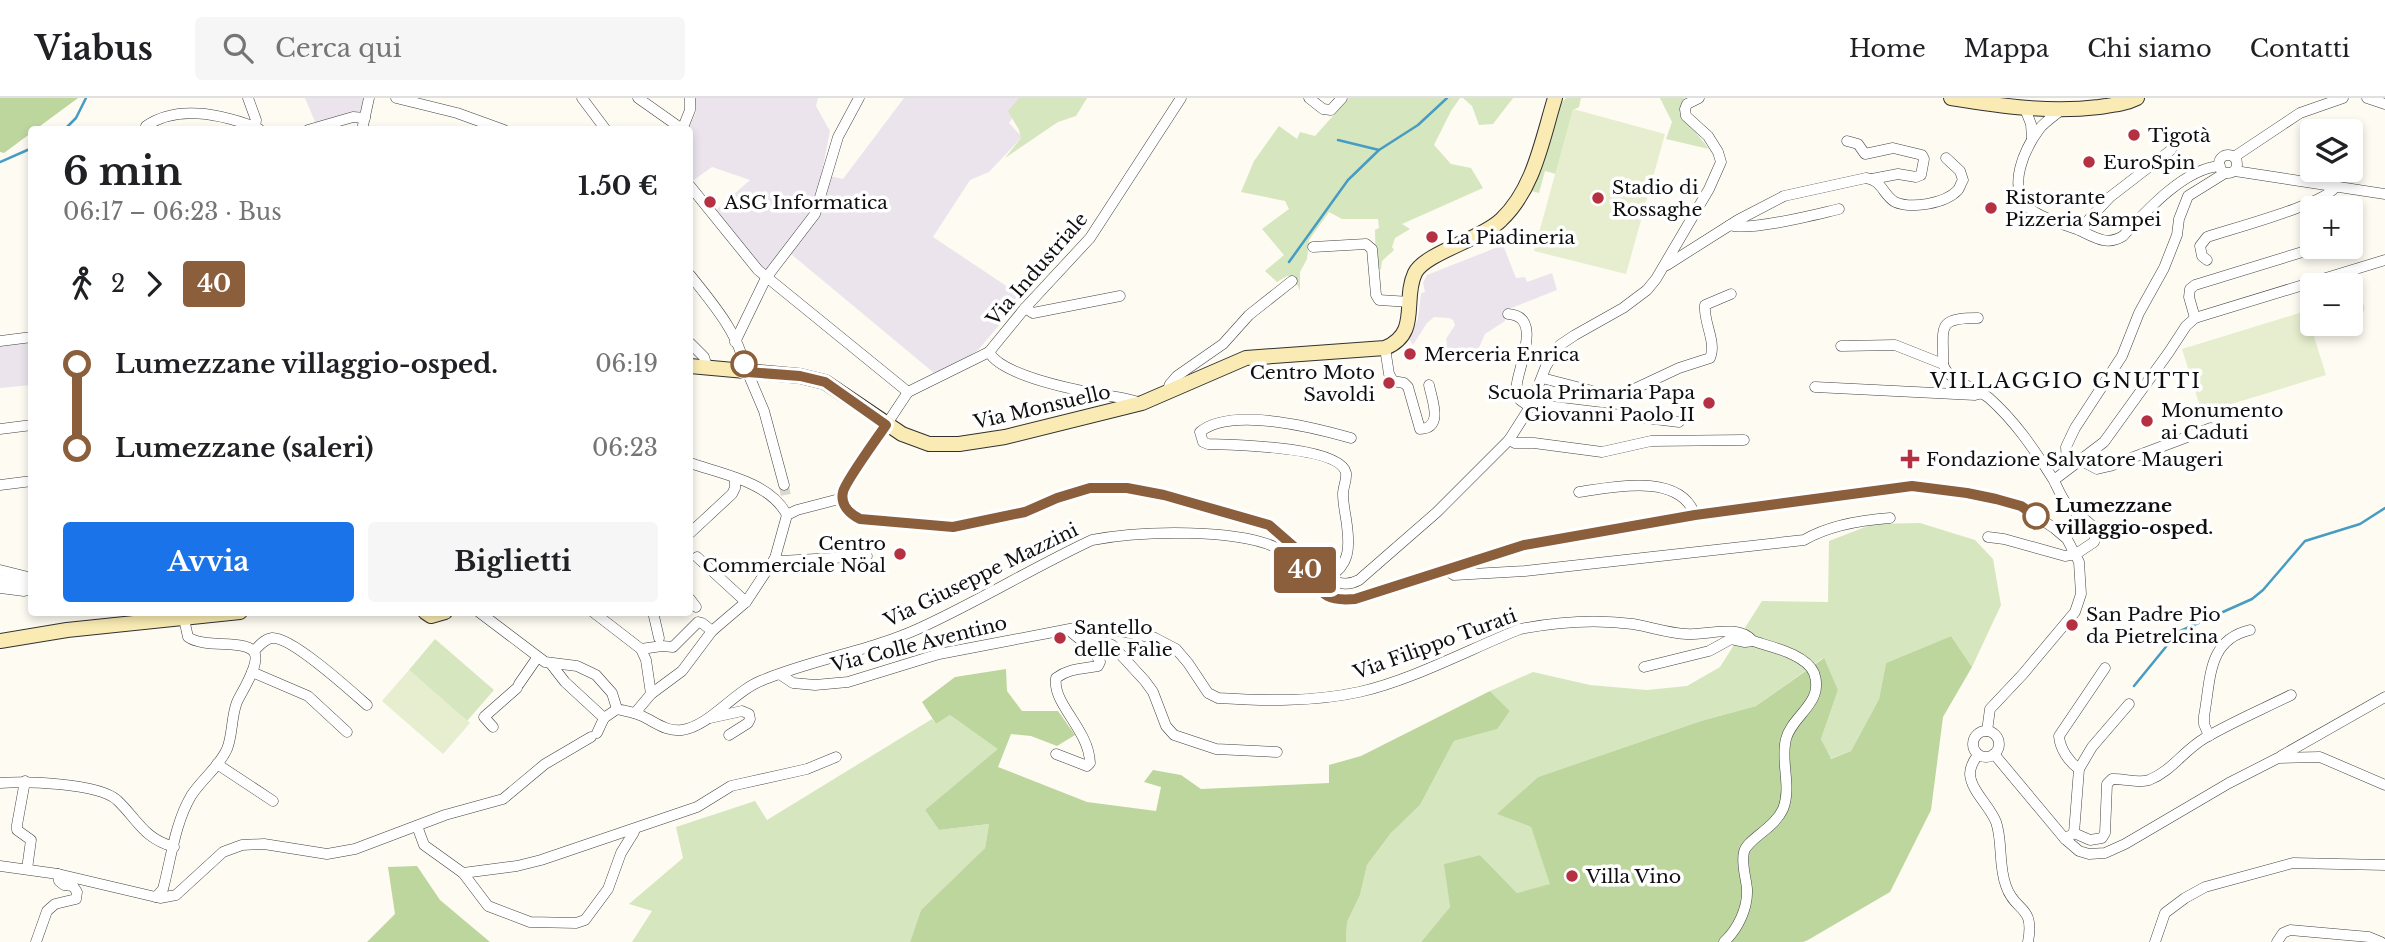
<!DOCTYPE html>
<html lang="it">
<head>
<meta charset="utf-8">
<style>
	:root { --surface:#fff; --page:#f6f6f6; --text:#202124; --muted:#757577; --line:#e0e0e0; --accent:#1a73e8 }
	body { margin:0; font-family:"Libre Baskerville",serif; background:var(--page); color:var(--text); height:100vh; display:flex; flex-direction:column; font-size:26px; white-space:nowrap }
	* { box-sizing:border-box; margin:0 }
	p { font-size:23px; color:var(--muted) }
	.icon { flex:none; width:38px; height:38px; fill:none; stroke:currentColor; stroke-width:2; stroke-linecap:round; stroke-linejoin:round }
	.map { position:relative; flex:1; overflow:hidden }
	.panel { position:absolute; left:28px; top:28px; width:665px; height:490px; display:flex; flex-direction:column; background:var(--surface); border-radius:7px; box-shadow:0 4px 10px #0003 }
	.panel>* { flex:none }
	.badge { padding:0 14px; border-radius:5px; font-size:24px; line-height:46px }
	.fabs { position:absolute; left:2300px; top:21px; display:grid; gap:14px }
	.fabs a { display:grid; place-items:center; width:63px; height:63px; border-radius:7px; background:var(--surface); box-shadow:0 4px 10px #0003; font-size:35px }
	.map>.badge { position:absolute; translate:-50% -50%; box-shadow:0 0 0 4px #fff }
	.legs { display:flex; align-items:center; gap:10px; height:77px; padding:0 35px; font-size:23px }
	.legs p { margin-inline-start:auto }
	.summary { display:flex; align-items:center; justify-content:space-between; height:119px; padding:0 35px }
	h1 { font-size:38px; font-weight:700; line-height:52px }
	.button { display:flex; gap:14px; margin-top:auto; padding:14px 35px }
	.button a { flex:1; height:80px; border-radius:7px; background:var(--accent); color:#fff; font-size:28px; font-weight:700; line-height:80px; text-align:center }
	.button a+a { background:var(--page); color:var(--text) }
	ul { padding:0 35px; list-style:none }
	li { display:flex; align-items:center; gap:24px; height:84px; font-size:26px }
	li i { display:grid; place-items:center; width:10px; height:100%; margin:0 9px; background:currentColor }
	li i::after { content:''; width:18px; height:18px; margin:-9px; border:5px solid; border-radius:50%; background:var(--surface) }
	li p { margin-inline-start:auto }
	li:first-child i { background:linear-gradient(#0000 50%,currentColor 0) }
	li:last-child i { background:linear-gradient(currentColor 50%,#0000 0) }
	header { display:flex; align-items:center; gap:42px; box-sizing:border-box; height:98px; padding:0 35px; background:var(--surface); border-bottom:2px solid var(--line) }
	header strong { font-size:33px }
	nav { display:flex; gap:38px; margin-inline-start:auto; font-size:24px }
	.search { width:490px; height:63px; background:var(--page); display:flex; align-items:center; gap:18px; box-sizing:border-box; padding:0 24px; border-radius:7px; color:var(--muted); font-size:26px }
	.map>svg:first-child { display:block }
	.industrial { fill:#ebe4ed }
	.green { fill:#d6e6be }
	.forest { fill:#bcd69e }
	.pitch { fill:#e6eecf }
	.plaza { fill:#eeeae1 }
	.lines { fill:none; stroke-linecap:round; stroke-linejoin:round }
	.stream { stroke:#479cc3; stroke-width:2.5 }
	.street-tunnel { stroke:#dad8d0; stroke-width:10; stroke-dasharray:10 5; stroke-linecap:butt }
	.street-casing { stroke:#424242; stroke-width:11 }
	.secondary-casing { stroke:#313131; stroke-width:16 }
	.street { stroke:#fff; stroke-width:10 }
	.secondary { stroke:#f9ebb3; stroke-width:14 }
	.line-1-casing { stroke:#fff; stroke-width:16 }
	.line-1 { stroke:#8b5e3c; stroke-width:10 }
	.poi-dot { fill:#b53142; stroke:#fff; stroke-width:2.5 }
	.stop-1-dot { fill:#fff; stroke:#8b5e3c; stroke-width:3.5 }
	.labels { text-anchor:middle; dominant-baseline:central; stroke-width:7; stroke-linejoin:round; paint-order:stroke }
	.poi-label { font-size:19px; fill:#0f0f0f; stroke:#fff; text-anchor:start }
	.street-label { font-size:19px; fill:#0f0f0f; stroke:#fff }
	.stop-label { font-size:19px; font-weight:bold; fill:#0f0f0f; stroke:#fff; text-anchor:start }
	.neighbourhood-label { font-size:21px; letter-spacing:2px; fill:#0f0f0f; stroke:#fff }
</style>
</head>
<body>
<header>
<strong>Viabus</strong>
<div class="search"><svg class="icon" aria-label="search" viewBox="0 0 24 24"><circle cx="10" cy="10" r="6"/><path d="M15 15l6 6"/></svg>Cerca qui</div>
<nav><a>Home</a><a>Mappa</a><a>Chi siamo</a><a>Contatti</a></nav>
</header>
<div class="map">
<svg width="2385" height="844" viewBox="0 0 2385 844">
	<rect width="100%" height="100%" fill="#fefbf2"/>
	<!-- industrial -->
	<g class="industrial">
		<path d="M305 0H364L361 16 316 26Z"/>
		<path d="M694 0H818L816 8 830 33 814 114 766 174 715 113 750 82 712 69 691 84 690 81V32H688L696 14Z"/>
		<path d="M904 0H1028L1009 25 1022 39 989 74 970 82 933 139 1023 199 978 252 958 265 934 275 791 156 817 116 830 78 843 81Z"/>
		<path d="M1503 147 1516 180 1525 179 1527 184 1552 175 1557 192 1504 213 1505 223 1485 236 1475 259 1441 262 1447 245 1446 241 1455 227 1453 222 1449 220 1434 219 1427 225 1413 247 1409 241 1418 221 1421 195 1425 194 1423 185 1427 177Z"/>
		<path d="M31 242V287L0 290V245Z"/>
	</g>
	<!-- green -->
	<g class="green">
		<path d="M1019 0H1087L1076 18 1058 24 1005 60 1021 40 1019 32 1008 13Z"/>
		<path d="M1349 0H1460L1451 13 1434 47 1451 66 1471 70 1483 90 1402 126 1410 131 1395 140 1392 149 1394 152 1382 163 1381 171H1376L1375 132 1379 130 1378 121H1342L1329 114 1309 142 1307 161 1300 174V193L1294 179 1287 178 1277 184 1265 173 1284 157 1262 131 1289 111 1285 103 1241 94 1254 63 1279 28 1297 41 1300 34 1315 38Z"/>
		<path d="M1463 0H1513L1493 26 1479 27 1472 8Z"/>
		<path d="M1566 0H1581L1579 9 1573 12 1556 76 1545 73 1539 95 1531 93 1559 8Z"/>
		<path d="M1660 0H1684C1680 20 1698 36 1709 51L1666 41 1672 24Z"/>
		<path d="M1920 425 1975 442 1993 461 2001 507 1972 569 1951 538 1886 565 1879 601 1851 653 1830 661 1821 641 1838 592 1823 560 1756 608 1701 623 1538 679 1498 716 1531 729 1551 786 1517 795 1480 757 1445 766 1450 809 1421 844H1346L1347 824 1360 797 1367 767 1391 735 1420 707 1454 643 1496 631 1510 613 1490 593 1533 574 1590 587 1647 592 1687 588 1720 569 1762 503 1828 504 1829 443 1873 426Z"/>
		<path d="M435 541 494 592 467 623 409 572Z"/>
		<path d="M950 617 999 651 925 712 939 732 989 726 985 750 921 812 910 844H632L652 813 629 806 683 760 676 729 755 703 767 722 932 621 936 626Z"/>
	</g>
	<!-- forest -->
	<g class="forest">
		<path d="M0 0H78L36 31 32 32 31 35 4 55 0 54Z"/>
		<path d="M1951 538 1972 569 1943 619 1931 712 1890 794 1808 842 1803 844H1421L1450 809 1444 766 1480 757 1517 795 1550 786 1531 729 1497 716 1538 679 1701 623 1756 608 1824 560 1838 592 1821 641 1831 661 1851 653 1879 601 1886 565Z"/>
		<path d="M1006 571 1007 593 1022 613H1058L1075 637 1057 648 1031 638 1011 636 998 669 1087 704 1156 713 1161 689 1144 684 1153 672 1181 677 1201 691 1329 685V667L1361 658 1490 593 1510 613 1497 631 1454 643 1420 707 1391 735 1367 767 1360 797 1347 824 1346 844H910L921 812 985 750 989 726 939 732 925 712 998 651 950 617 936 626 922 604 955 579Z"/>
		<path d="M417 768 440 802 490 844H367L395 816 388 769Z"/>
	</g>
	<!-- pitch -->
	<g class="pitch">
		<path d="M1573 11 1665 36 1626 176 1534 153Z"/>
		<path d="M2306 213 2326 277 2202 315 2182 251Z"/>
		<path d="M409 572 470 625 443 656 382 603Z"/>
	</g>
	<!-- plaza -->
	<path class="plaza" d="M2350 174 2354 188H2357L2365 210 2361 220 2351 223 2350 187H2334L2331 178Z"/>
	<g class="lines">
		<!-- stream -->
		<g class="stream">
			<path d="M64 32 76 20 86 0"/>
			<path d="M1338 42 1379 52 1418 27 1447 0"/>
			<path d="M0 64 32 50"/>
			<path d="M1289 164 1348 82 1379 52"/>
			<path d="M2134 588 2178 534 2252 501 2263 492 2305 443 2360 426 2385 410"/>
		</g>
		<!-- street-tunnel -->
		<path class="street-tunnel" d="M784 387 786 399"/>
		<defs>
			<g id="street">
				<path d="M248 0 256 22 255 29 259 31"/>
				<path d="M396 0 457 15 504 32"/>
				<path d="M582 0 606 32"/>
				<path d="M638 0 682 31"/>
				<path d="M1181 0 1090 140 1025 210 989 254 908 294 843 392C841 406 848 414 860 421L953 429 1025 414 1057 400 1090 390H1127L1164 397 1269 427 1294 447"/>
				<path d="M1309 0 1323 11 1331 12 1342 0"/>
				<path d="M2367 0 2385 6"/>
				<path d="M2025 11 2031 26 2032 41"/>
				<path d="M2061 12C2054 18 2046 23 2040 30 2025 50 2006 89 2029 110 2042 121 2064 126 2079 132L2110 99 2171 52"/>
				<path d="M146 28C178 6 221 16 255 29"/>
				<path d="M308 32 353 19 365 20"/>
				<path d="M362 32 369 0"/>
				<path d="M682 32 690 12V0"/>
				<path d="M1847 43 1858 46 1865 56 1893 50 1922 57 1924 61 1921 77 1916 79 1898 76 1872 81"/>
				<circle cx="2228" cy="66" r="9"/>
				<path d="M2234 59 2300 15 2343 0"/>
				<path d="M2235 73 2385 96"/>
				<path d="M690 88 758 172 908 294"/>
				<path d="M1730 127C1749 134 1817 116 1839 111"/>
				<path d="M2079 132C2096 140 2107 148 2123 138 2146 113 2185 70 2220 68"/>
				<path d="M1313 149 1366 146 1372 151 1376 197 1379 202 1410 204"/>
				<path d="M2207 162 2202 158 2200 148 2207 139C2230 131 2327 106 2336 88"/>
				<path d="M1667 167 1738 122 1784 98 1866 80C1882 82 1883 97 1895 104 1911 111 1945 106 1958 92 1960 89 1961 85 1963 82L1960 73 1946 60"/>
				<path d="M690 177C709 201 744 241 744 273"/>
				<path d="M1025 210 1033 215 1120 198"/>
				<path d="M1508 216C1542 218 1520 265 1517 285 1516 291 1518 296 1520 302L1530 309H1555L1679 324"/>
				<path d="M2195 220 2189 199 2190 191 2195 187 2309 152"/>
				<path d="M0 243 32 239"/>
				<path d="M735 244 766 180 815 116 838 39 859 0"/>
				<path d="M690 245 704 259 707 269"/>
				<path d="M1841 248 1895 247 1943 266C1948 284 1976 289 1989 300 2015 323 2034 351 2053 381 2057 388 2060 397 2066 405 2074 416 2089 421 2097 434L2094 444 2076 456 2065 458 2004 441 1988 439"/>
				<path d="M1385 250 1389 276 1393 283 1404 285 1408 289 1420 331C1444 330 1432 302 1429 287"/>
				<path d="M989 254C1001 277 1071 291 1098 296 1113 299 1126 299 1140 305"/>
				<path d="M1943 266C1944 229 1935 220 1978 220"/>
				<path d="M747 273 764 313 784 387"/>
				<path d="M1542 280 1604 296H1616L1630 293 1679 270 1710 260C1717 244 1703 224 1705 207L1731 196"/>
				<path d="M1815 289 1975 297 1983 295"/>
				<path d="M1167 294 1170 286 1177 278 1223 246 1249 217 1292 183"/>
				<path d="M0 331 32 327"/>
				<path d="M1509 342 1515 345H1534L1602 354 1651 343 1744 342"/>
				<path d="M2080 362 2097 371 2110 368 2211 330"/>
				<path d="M690 365C722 376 770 384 787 417"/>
				<path d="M2070 369 2067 363 2066 349 2075 330 2122 258 2139 215 2164 170 2177 137 2179 121 2188 98 2225 75"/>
				<path d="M2054 382 2104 344 2169 254 2186 228 2195 220 2385 162"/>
				<path d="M0 387 32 383"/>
				<path d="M1579 394C1613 389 1680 374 1695 417"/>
				<path d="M690 435 732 396 735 390V380"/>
				<path d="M1290 446 1308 461 1304 470 1299 472 1283 456 1285 449Z"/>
				<path d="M697 459 746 504"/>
				<path d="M775 460 781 463 867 458"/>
				<path d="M1308 461C1325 474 1336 494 1359 482L1437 414 1509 342 1530 309 1546 268 1560 247 1575 237 1623 210 1647 192 1656 181 1709 91 1721 64 1718 54 1708 38 1686 18 1685 11 1687 6 1699 0"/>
				<path d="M0 472 32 480"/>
				<path d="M1299 472C1317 492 1326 503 1355 501L1524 447 1695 417 1912 388 1967 395 1996 401 2021 408 2054 430 2067 441 2079 464 2081 496 2075 514 2023 576 1990 611 1987 633"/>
				<path d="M1446 472 1454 477 1525 473 1804 442C1828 428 1862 422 1890 420"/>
				<path d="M1329 479C1349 467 1350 451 1347 428 1346 418 1343 407 1343 396 1343 389 1347 382 1346 375 1340 348 1232 347 1208 346L1203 344 1200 334C1231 308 1316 330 1351 340"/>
				<path d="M0 482 32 487"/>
				<path d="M0 490 24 493 32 491"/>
				<path d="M690 501 696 509"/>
				<path d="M479 514 545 564 577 568 596 577 612 595 617 611C625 613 634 614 642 618 655 624 666 634 682 632 710 628 734 593 763 582 814 561 870 553 920 530 979 503 1034 469 1092 442 1138 433 1242 429 1283 453"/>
				<path d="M593 514 641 551 646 562 651 596"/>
				<path d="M653 514 659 540"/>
				<path d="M1069 532 1112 547 1145 583 1153 594 1166 628 1174 637 1216 651 1277 654"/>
				<path d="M641 551 662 548 673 549 698 524 702 525 712 533"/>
				<path d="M254 553C259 548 264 541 272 540 291 538 351 593 367 607"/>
				<path d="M551 566 565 584 604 620"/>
				<path d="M1644 569 1709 553 1731 541 1745 544 1753 543"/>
				<path d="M252 574 308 598 347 634"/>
				<path d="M781 577 793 585 815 587 848 584 939 556 1080 529 1120 533 1155 540 1176 551 1188 565 1208 595 1218 600C1265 603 1313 604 1359 594 1410 583 1470 551 1520 531 1556 524 1596 521 1633 526 1651 529 1668 535 1686 536 1707 538 1737 525 1753 543 1771 549 1806 556 1814 575 1825 605 1792 617 1786 641 1780 663 1792 688 1783 711 1774 731 1747 741 1744 754 1741 766 1746 779 1747 791 1748 810 1738 831 1724 844"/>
				<path d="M519 586 537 560"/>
				<path d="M635 615 651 596 682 573 712 533 746 504 775 460 787 417 797 412 843 400"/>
				<path d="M710 620 742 613 749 616 750 621 748 625 729 637"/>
				<path d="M493 629 484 619 517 590"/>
				<circle cx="1986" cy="646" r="13"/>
				<path d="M597 635 604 620 617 611"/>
				<path d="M2209 638 2204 626V618C2211 581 2207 542 2250 532"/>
				<path d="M1056 656 1087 668 1090 665C1089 631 1052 606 1056 580 1070 570 1082 571 1098 568L1100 564 1094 553 1071 534"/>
				<path d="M1994 656 2065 741 2079 753 2089 756 2105 755 2125 746 2229 685 2278 660 2320 659 2385 687"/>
				<path d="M1978 657C1974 662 1970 669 1970 676 1971 693 1990 708 1996 724 2003 744 1998 767 2006 788 2015 815 2035 806 2028 844"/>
				<path d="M2281 658 2385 599"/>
				<path d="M217 666 273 703"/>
				<path d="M2079 671C2069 664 2060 651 2059 638L2105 570"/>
				<path d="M25 683 17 727V732L31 742 27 771"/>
				<path d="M0 685C25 683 98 685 117 702 138 722 143 740 174 749"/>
				<path d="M417 728 424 747 463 775 488 808 530 824 576 825 585 822 608 791 621 755 634 734V731"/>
				<path d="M2074 735 2079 671 2092 649 2129 606"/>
				<path d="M2065 741 2074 735 2090 742 2102 740 2105 735 2107 686 2112 681C2124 680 2137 686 2149 682 2172 673 2184 652 2205 640 2232 624 2263 611 2291 597"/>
				<path d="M0 768 58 776 160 800 176 797 223 754 242 747 264 746 327 756 355 751 445 717 503 701 545 666 591 639"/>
				<path d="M463 775 517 768 541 762 697 709 731 688 807 671 836 659"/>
				<path d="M156 799 163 791C171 761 175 725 191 698 201 682 219 669 227 651 233 636 231 619 237 604 242 593 261 565 254 554 245 541 205 551 188 539L184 521"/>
				<path d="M36 844 47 813 55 806 76 801 77 794 73 788 64 787 59 783 58 776"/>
				<path d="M2155 844 2165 815 2185 800 2205 789 2293 765 2385 767"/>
				<path d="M2277 844 2283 835 2290 832 2369 839 2381 844"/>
			</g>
			<g id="secondary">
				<path d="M1951 0C2001 8 2049 15 2099 9 2113 7 2125 6 2137 0"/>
				<path d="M690 268 800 278 825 284 902 336 929 346H959L1005 339 1142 305 1246 260 1385 250C1421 235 1402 202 1415 175 1425 155 1482 141 1501 122 1534 91 1542 42 1555 0"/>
				<path d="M425 514 431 518 445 514"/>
				<path d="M0 543 67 532 240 514"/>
			</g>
		</defs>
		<!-- street casing -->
		<use href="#street" class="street-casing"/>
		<!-- secondary casing -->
		<use href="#secondary" class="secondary-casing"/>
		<!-- street -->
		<use href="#street" class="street"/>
		<!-- secondary -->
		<use href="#secondary" class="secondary"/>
	</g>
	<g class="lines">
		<defs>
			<path id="line-1" d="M744 266V273L747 274 800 278 825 284 886 327C878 339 845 384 843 394 840 407 850 416 860 421L953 429 1025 414 1057 400 1090 390H1127L1164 397 1269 427 1308 461 1304 470C1322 493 1321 504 1355 501L1524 447 1695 417 1912 388 1967 395 1996 401 2021 408 2036 418"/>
		</defs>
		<!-- line-1 casing -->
		<use href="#line-1" class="line-1-casing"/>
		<!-- line-1 -->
		<use href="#line-1" class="line-1"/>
	</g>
	<!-- markers -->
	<g class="poi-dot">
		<circle cx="2134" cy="37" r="7"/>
		<circle cx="2089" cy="64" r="7"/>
		<circle cx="1598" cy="100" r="7"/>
		<circle cx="710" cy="104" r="7"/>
		<circle cx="1991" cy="110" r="7"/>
		<circle cx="1432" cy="139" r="7"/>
		<circle cx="1410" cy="256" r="7"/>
		<circle cx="1389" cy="285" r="7"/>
		<circle cx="1709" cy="305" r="7"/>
		<circle cx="2147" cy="323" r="7"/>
		<path d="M1906.5 350.5h7v7h7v7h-7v7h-7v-7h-7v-7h7z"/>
		<circle cx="900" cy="456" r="7"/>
		<circle cx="2072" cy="527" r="7"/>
		<circle cx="1060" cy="540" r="7"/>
		<circle cx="1572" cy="778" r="7"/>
	</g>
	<g class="stop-1-dot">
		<circle cx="744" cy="266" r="12"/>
		<circle cx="2036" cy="418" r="12"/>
	</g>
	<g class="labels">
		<!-- poi labels -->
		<g class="poi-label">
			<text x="2148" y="37">Tigotà</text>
			<text x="2103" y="64">EuroSpin</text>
			<text x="1612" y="89">Stadio di<tspan x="1612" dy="22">Rossaghe</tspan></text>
			<text x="2005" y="99">Ristorante<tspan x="2005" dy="22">Pizzeria Sampei</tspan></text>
			<text x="724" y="104">ASG Informatica</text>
			<text x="1446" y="139">La Piadineria</text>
			<text x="1424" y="256">Merceria Enrica</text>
			<text x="1375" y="274" text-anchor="end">Centro Moto<tspan x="1375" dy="22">Savoldi</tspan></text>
			<text x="1695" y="294" text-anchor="end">Scuola Primaria Papa<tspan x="1695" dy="22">Giovanni Paolo II</tspan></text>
			<text x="2161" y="312">Monumento<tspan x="2161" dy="22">ai Caduti</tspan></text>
			<text x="1926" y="361">Fondazione Salvatore Maugeri</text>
			<text x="886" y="445" text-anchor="end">Centro<tspan x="886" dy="22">Commerciale Nöal</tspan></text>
			<text x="2086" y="516">San Padre Pio<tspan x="2086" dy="22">da Pietrelcina</tspan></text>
			<text x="1074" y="529">Santello<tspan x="1074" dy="22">delle Falìe</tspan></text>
			<text x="1586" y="778">Villa Vino</text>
		</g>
		<!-- street labels -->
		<g class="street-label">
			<text transform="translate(1037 171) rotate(-49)">Via Industriale</text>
			<text transform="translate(1042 309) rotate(-13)">Via Monsuello</text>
			<text transform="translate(981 477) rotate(-26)">Via Giuseppe Mazzini</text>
			<text transform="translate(919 546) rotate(-14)">Via Colle Aventino</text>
			<text transform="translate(1435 546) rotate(-20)">Via Filippo Turati</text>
		</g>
		<!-- stop labels -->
		<g class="stop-label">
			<text x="2055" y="407">Lumezzane<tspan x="2055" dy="22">villaggio-osped.</tspan></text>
		</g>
		<!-- neighbourhood labels -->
		<g class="neighbourhood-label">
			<text x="2066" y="283">VILLAGGIO GNUTTI</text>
		</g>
	</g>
</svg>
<div class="fabs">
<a><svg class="icon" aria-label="layers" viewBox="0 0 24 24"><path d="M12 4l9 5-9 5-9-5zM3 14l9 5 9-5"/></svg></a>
<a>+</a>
<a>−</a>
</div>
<b class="badge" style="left:1305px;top:472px;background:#8b5e3c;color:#fff">40</b>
<section class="panel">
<div class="summary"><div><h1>6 min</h1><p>06:17 – 06:23 · Bus</p></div><b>1.50 €</b></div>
<div class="legs"><svg class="icon" aria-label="walk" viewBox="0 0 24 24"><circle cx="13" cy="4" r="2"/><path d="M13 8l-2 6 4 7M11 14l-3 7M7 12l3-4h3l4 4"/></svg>2<svg class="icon" aria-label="forward" viewBox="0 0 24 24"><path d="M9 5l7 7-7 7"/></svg><b class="badge" style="background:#8b5e3c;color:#fff">40</b></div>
<ul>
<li><i style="color:#8b5e3c"></i><b>Lumezzane villaggio-osped.</b><p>06:19</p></li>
<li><i style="color:#8b5e3c"></i><b>Lumezzane (saleri)</b><p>06:23</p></li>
</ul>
<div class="button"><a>Avvia</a><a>Biglietti</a></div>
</section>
</div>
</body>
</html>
